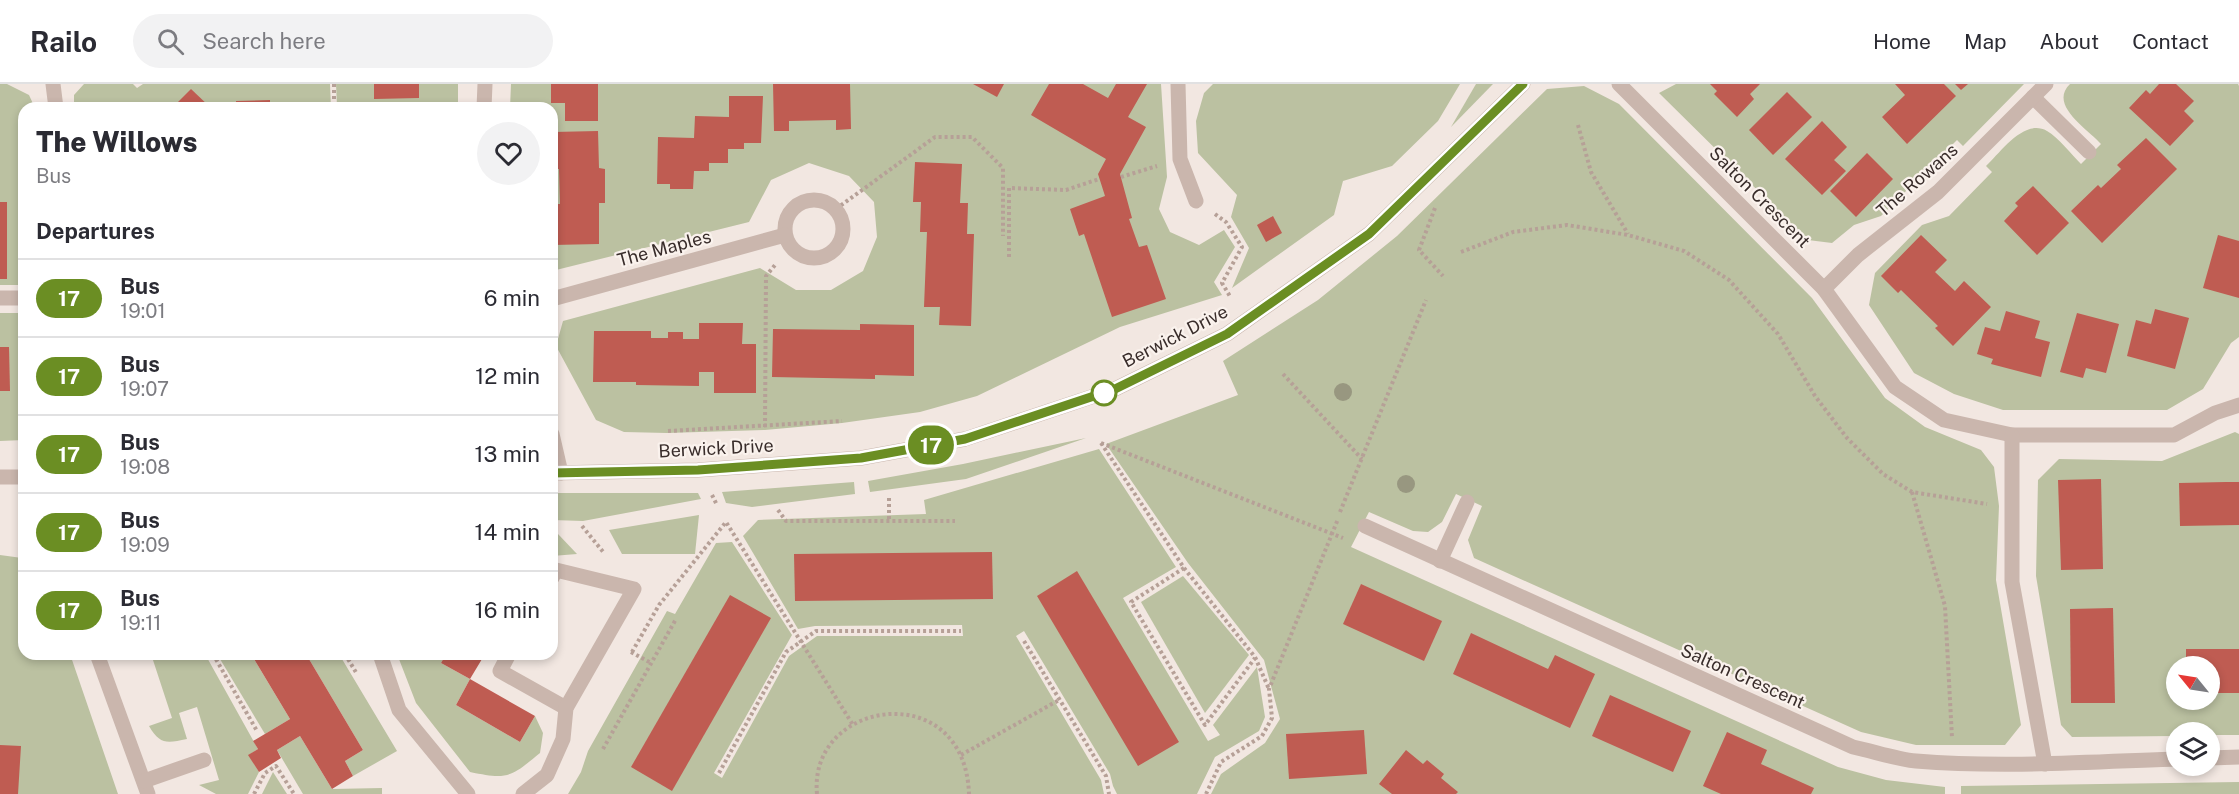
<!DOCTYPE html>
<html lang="en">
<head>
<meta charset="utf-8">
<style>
	:root { --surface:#fff; --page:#f2f2f3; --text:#2b2b33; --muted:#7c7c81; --line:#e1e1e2 }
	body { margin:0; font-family:"Public Sans",sans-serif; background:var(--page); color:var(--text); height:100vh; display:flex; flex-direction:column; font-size:22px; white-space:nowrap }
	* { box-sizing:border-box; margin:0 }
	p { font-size:20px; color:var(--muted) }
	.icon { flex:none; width:33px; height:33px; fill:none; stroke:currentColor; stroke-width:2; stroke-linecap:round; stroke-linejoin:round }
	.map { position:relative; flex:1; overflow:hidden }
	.sheet { position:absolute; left:18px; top:18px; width:540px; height:558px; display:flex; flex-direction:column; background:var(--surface); border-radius:18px; box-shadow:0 3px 9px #0003 }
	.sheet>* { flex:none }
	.badge { padding:0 12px; border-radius:20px; font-size:21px; line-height:39px }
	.needle { width:39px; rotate:300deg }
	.tools { position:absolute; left:2166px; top:572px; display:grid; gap:12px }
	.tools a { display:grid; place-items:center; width:54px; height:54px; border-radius:50%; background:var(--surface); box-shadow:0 3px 9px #0003; font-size:30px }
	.map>.badge { position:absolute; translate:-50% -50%; box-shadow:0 0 0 3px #fff }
	h2 { padding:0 18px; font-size:22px; line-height:54px }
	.round { display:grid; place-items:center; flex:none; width:63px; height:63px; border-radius:32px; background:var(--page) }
	.head { display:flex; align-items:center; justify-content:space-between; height:102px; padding:0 18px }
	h1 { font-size:28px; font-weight:800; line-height:45px }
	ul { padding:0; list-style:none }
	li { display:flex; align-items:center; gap:18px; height:78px; padding:0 18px; border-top:2px solid var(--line) }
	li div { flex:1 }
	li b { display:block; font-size:22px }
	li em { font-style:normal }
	li .badge { min-width:66px; font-weight:700; text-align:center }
	header { display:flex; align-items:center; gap:36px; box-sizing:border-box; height:84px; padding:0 30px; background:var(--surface); border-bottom:2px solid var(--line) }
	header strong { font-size:28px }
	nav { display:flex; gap:33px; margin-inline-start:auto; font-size:21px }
	.search { width:420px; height:54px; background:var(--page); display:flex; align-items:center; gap:15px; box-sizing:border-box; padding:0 21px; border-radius:33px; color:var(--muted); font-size:22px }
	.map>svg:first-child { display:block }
	.green { fill:#bbc1a1; fill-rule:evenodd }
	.building { fill:#bf5c52 }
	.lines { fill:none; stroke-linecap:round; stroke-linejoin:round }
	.path { stroke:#b6a097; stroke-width:4; stroke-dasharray:3 3; stroke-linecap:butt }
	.minor { stroke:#cab6ad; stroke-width:15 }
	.tree { fill:#989780 }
	.line-casing { stroke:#fff; stroke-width:14 }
	.line { stroke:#6b8e23; stroke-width:9 }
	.stop-dot { fill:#fff; stroke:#6b8e23; stroke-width:3 }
	.labels { text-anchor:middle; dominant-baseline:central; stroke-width:4.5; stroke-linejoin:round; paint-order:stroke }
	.street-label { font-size:18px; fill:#392d2b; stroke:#faf2ed }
</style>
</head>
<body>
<header>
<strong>Railo</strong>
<div class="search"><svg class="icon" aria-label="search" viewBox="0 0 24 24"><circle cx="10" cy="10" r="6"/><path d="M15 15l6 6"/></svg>Search here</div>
<nav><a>Home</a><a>Map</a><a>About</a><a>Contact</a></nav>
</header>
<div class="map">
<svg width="2239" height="710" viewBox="0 0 2239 710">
	<rect width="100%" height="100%" fill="#f2e7e1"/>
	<!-- green -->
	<g class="green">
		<path d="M0 0H7L29 11 35 24H24V201H0Z"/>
		<path d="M84 0H133L137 4 143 0H330L331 24H74V11Z"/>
		<path d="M336 0H458V18L337 22Z"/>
		<path d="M511 0H1161L1167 93 1159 125 1170 148 1199 161 1224 146 1235 163 1214 198 1222 211 1120 243 977 312 920 328 842 339 765 346 667 349 624 348 596 336 556 262 563 237 760 184 796 206H831L863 187 877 153 874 118 849 92 809 79 771 96 749 138 556 186 552 184V24H510Z"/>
		<path d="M1213 0H1460L1438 37 1392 82 1343 97 1334 131 1232 204 1249 164 1231 133 1237 111 1198 69 1196 37 1204 9Z"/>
		<path d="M1476 0H1493L1451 43Z"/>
		<path d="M1676 0H2024L1963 62 1957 56 1881 132 1854 141 1832 159 1808 156 1659 9Z"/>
		<path d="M2070 0H2238L2239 2V253L2231 259 2203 305 2167 326H2003L1954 310 1914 289 1869 221 1875 189 1922 141 1949 132 1992 88 1986 82C2001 68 2024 34 2047 47 2058 53 2072 71 2081 80L2101 60C2088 45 2048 21 2070 0Z"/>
		<path d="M1584 2 1619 20 1812 214 1885 314 1925 343 1981 366 1994 383 1999 422 1996 496 2021 641 2005 661H1916L1861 648 1474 474 1468 456 1482 422 1456 410 1442 438 1428 448 1413 447 1369 428 1351 463 1838 683 1886 696 1945 703V710H1211L1221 690 1265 659 1280 635 1264 576 1188 479 1106 360 1238 311 1223 277 1318 216 1397 152 1547 5Z"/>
		<path d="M0 229H24V356L0 357Z"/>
		<path d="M2235 348 2239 350V651H2210V648H2176V652L2072 653 2061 641 2036 492 2038 396 2059 375 2162 377ZM2176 582H2210V615H2176Z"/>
		<path d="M1086 354 966 395 870 408 868 397 963 380Z"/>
		<path d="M1099 365 1176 483 1123 514 1208 657 1220 651 1213 641 1257 583 1265 633 1259 647 1215 673 1197 710H1117L1113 702 1110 690 1024 547 1016 552 1101 696 1104 710H568L581 688 588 667 667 527 675 530 716 459 732 458 792 551 714 689 722 694 789 572 817 552H963L962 541 815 542 798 545 743 452 758 436 926 430 924 416Z"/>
		<path d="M854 398 855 410 752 423 726 419 722 408Z"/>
		<path d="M552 409H698L701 415 583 437 552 436Z"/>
		<path d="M699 431 695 470H622L609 446Z"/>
		<path d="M552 450H558L577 470 552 472Z"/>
		<path d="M0 471 22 474 24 477V570H70L118 710H0Z"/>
		<path d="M1183 492 1249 571 1205 629 1141 518Z"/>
		<path d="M151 570H205L258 665 249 671 259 688 248 710H216L199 701 219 696 197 623 179 629 187 655C167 659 160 661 149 642L172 634Z"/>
		<path d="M217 570H251L290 635 265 650Z"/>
		<path d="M306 570H339L397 667 353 692 345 677 363 666Z"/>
		<path d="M397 570H446L441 579 470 595 456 621 520 658 535 632 543 649 540 669C511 693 508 696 470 688L416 619Z"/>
		<path d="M300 652 332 705 382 704V710H303L277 666Z"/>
		<path d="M273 688 287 710H262Z"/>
		<path d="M2239 698V710H1961V702Z"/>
	</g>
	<!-- building -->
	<g class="building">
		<path d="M374 0H419V14L374 15Z"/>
		<path d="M551 0H598V37H565V19H551Z"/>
		<path d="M773 0H850L851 45 836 46V36L789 37V47H774Z"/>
		<path d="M973 0H1004L997 13Z"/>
		<path d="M1049 0H1083L1108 14 1116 0H1147L1128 33 1146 43 1120 90 1132 134 1129 135 1139 163 1147 161 1166 215 1112 233 1084 150 1079 152 1070 125 1105 112 1098 90 1106 75 1031 31Z"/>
		<path d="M1710 0H1760L1750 10 1754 15 1737 33 1714 10 1717 7Z"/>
		<path d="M1895 0H1944L1956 12 1907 60 1882 33 1905 11Z"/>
		<path d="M1955 0H1968L1961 6Z"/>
		<path d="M2159 0H2176L2194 17 2184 27 2194 37 2170 62 2129 24 2146 6 2150 10Z"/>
		<path d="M191 5 211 24H172Z"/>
		<path d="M1787 8 1812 33 1773 71 1749 46Z"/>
		<path d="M729 12H763L761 59H744V65H728V79H709V87H694L693 105H670V100H657L658 53 694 54 695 32 729 33Z"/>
		<path d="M270 16V24H236V17Z"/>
		<path d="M1822 37 1847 63 1834 76 1846 87 1822 111 1785 75Z"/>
		<path d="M598 47 599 84 605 85V119H599V160L553 161 552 120H560L559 85H553V48Z"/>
		<path d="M2146 54 2177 85 2102 159 2071 127 2098 101 2101 104 2121 85 2117 81Z"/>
		<path d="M1867 69 1893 95 1856 133 1830 107Z"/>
		<path d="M915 78 962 80 960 119H968L967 150H974L971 242 939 241 940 223H924L927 148H920L921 118H913Z"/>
		<path d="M2033 102 2069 139 2037 171 2004 137 2018 122 2015 119Z"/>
		<rect x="0" y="118" width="7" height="77"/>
		<path d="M1273 132 1282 149 1266 158 1257 141Z"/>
		<path d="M1921 151 1947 176 1935 188 1955 207 1964 197 1991 223 1953 262 1935 244 1938 242 1901 206 1898 209 1881 192Z"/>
		<path d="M2218 151 2239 157V214L2203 204Z"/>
		<path d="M2155 225 2189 234 2175 285 2127 272 2136 236 2151 240Z"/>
		<path d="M2006 227 2040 237 2035 254 2050 258 2041 293 1991 280 1993 275 1977 270 1985 243 2000 247Z"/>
		<path d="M2077 229 2119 240 2106 289 2086 284 2083 294 2060 288Z"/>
		<path d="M699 239H743L742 260H756V309H714V288H699V302L636 301V298H593L594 247H651V254H668V248H683V255H699Z"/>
		<path d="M860 240 914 241V292L875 291V295L772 293 773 245 860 246Z"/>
		<path d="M0 263H9L10 307H0Z"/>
		<path d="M2101 395 2103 485 2061 486 2058 396Z"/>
		<path d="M2226 398H2239V441L2180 442 2179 399Z"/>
		<path d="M992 468 993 515 795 517 794 470Z"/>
		<path d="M1077 487 1179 658 1138 682 1037 512Z"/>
		<path d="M1361 500 1442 537 1424 577 1343 540Z"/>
		<path d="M730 511 771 534 672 707 631 683Z"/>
		<path d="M2113 524 2115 619H2071L2070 525Z"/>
		<path d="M1471 549 1548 585 1555 571 1595 590 1570 644 1453 590Z"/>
		<path d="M2186 565H2239V609H2210V582H2186Z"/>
		<path d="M251 570H306L363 666 345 677 353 692 332 705 300 652 277 666 281 674 259 688 248 671 258 665 253 657 290 635Z"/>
		<path d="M446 570H485L470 595 535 632 520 658 456 621 470 595 441 579Z"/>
		<path d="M1610 611 1691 647 1673 688 1592 652Z"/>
		<path d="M1364 646 1367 690 1289 695 1286 650Z"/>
		<path d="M1727 648 1767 666 1761 680 1814 704 1811 710H1721L1703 702Z"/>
		<path d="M0 661 21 662 18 710H0Z"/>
		<path d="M1406 666 1423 680 1427 676 1444 690 1441 694 1458 708 1456 710H1392L1379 700Z"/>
	</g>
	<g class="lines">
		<!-- path -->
		<g class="path">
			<path d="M334 0V24"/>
			<path d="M335 24 458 21"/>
			<path d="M1578 41 1591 88 1628 150"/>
			<path d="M1121 93 1157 82"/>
			<path d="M1435 124 1419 166 1443 192"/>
			<path d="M836 125 935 53H972L1003 84V152"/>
			<path d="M1215 130 1226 138 1242 163 1222 199 1231 214"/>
			<path d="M1461 168 1513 148 1567 141 1628 151 1684 167 1729 196 1778 250 1815 312 1847 354 1883 390 1912 408 1987 420"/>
			<path d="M1009 173V104L1066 106 1099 95"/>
			<path d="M1283 290 1362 375"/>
			<path d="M765 343 766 192 775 181"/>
			<path d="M668 347 842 337"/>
			<path d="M1101 359 1184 484 1255 573 1269 605"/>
			<path d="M1101 359 1343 454"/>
			<path d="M1912 408 1945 522 1952 654"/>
			<path d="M712 411 717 421"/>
			<path d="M889 414V437"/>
			<path d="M778 426 786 437H955"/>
			<path d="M1340 428 1426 216"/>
			<path d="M582 442 604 469"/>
			<path d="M1184 484 1131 518 1205 641 1255 574"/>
			<path d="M1024 557 1106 692 1109 710"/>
			<path d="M631 568 651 579"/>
			<path d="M632 568 659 521 726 438 853 641"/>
			<path d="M213 570 257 647"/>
			<path d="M345 570 357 590"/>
			<path d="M603 665 676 535"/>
			<path d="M961 671 1059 616"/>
			<path d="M719 689 786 568 816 547H961"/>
			<path d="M254 710 265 689 276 682 294 710"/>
			<path d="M817 710C808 615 965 592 969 710"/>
			<path d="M1206 710 1221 678 1262 652 1272 634 1269 605 1338 435"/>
		</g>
		<!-- minor -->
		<g class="minor">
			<path d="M53 0 56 24"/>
			<path d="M1178 0 1180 75 1196 117"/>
			<path d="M1619 0 1824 205 1895 303 1944 336 2012 351H2174L2215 329 2239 321"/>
			<path d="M2033 13 2089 68"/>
			<path d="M484 24 485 0"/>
			<circle cx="814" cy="145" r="29"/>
			<path d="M1824 205 1858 171 1938 108 2046 0"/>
			<path d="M0 214H24"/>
			<path d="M552 215 785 151"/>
			<path d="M552 350 561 389"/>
			<path d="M2012 351V498L2045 680"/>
			<path d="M552 389 698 386 861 374 965 355 1115 305 1227 250 1369 150 1523 0"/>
			<path d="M0 393H24"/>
			<path d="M1365 442 1853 663C1873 667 1895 675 1916 677 2002 684 2090 678 2176 675"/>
			<path d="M1440 477 1467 418"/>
			<path d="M97 570 148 710"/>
			<path d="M380 570 399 626 468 710"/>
			<path d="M509 570 500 587 566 624"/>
			<path d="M2210 674 2239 673"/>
			<path d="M144 697 204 676"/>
			<path d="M523 710 547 691 563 655 566 624 634 505 556 486 552 494"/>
		</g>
	</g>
	<!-- trees -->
	<g class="tree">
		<circle cx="1343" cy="308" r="9"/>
		<circle cx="1406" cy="400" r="9"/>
	</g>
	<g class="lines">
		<defs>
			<path id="line" d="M552 389 698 386 861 374 965 355 1115 305 1227 250 1369 150 1523 0"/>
		</defs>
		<!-- line casing -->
		<use href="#line" class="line-casing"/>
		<!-- line -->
		<use href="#line" class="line"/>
	</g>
	<!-- markers -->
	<circle class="stop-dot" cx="1104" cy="309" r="12"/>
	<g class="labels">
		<!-- street labels -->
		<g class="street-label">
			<text transform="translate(1917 96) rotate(-41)">The Rowans</text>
			<text transform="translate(1760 113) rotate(45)">Salton Crescent</text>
			<text transform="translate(664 164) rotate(-15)">The Maples</text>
			<text transform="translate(1175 252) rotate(-27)">Berwick Drive</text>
			<text transform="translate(716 364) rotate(-3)">Berwick Drive</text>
			<text transform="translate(1743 592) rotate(24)">Salton Crescent</text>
		</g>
	</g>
</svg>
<div class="tools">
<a><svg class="needle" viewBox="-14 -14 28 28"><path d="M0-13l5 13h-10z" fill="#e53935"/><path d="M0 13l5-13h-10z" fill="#7c7c81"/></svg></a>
<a><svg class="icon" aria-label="layers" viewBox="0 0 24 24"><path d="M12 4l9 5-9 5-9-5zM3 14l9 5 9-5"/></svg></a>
</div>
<b class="badge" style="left:931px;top:361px;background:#6b8e23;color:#fff">17</b>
<section class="sheet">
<div class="head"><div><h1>The Willows</h1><p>Bus</p></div><a class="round"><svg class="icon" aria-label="heart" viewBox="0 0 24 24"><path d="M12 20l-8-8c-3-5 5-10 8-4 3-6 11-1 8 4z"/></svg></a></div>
<h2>Departures</h2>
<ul>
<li><span class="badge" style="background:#6b8e23;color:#fff">17</span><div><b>Bus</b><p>19:01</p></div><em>6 min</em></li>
<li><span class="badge" style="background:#6b8e23;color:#fff">17</span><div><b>Bus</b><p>19:07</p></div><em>12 min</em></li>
<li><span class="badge" style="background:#6b8e23;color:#fff">17</span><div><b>Bus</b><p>19:08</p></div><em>13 min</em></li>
<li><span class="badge" style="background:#6b8e23;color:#fff">17</span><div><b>Bus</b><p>19:09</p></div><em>14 min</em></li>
<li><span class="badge" style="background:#6b8e23;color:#fff">17</span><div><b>Bus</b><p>19:11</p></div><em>16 min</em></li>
</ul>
</section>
</div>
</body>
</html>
